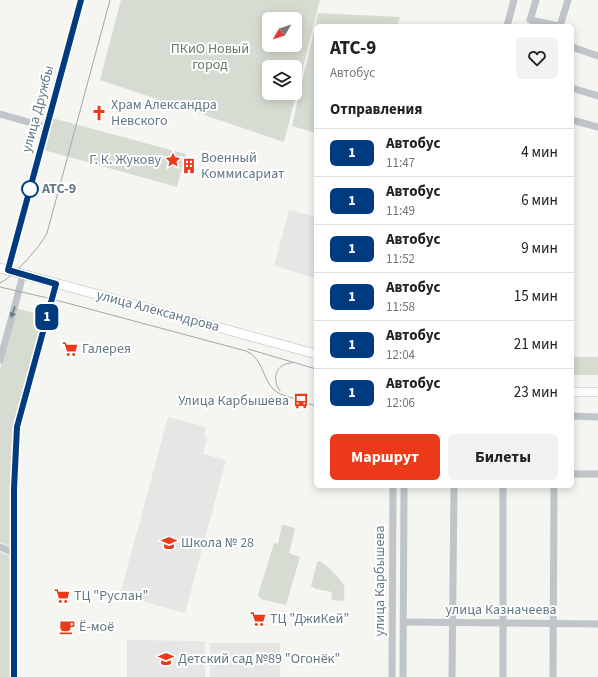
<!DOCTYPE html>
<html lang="ru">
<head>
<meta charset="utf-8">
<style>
	:root { --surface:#fff; --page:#f2f2f2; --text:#222; --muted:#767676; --line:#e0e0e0; --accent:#ec391a }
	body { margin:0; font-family:"Source Sans 3",sans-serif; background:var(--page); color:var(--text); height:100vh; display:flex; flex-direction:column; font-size:15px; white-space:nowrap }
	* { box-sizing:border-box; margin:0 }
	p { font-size:13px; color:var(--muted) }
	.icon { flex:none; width:22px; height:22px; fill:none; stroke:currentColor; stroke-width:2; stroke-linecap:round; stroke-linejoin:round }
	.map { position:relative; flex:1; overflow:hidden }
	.drawer { position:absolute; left:314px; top:24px; width:260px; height:464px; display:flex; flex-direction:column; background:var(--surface); border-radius:6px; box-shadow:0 2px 10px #0003 }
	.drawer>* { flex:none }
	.badge { padding:0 8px; border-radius:6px; font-size:14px; line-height:26px }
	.needle { width:26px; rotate:231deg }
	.fabs { position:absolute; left:262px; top:12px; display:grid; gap:8px }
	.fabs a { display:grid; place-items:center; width:40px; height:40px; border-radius:6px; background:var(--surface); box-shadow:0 2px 10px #0003; font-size:20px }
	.map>.badge { position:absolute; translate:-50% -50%; box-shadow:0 0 0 2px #fff }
	h2 { padding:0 16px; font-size:15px; line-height:36px }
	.round { display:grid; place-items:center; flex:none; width:42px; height:42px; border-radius:6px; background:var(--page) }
	.head { display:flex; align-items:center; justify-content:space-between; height:68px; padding:0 16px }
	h1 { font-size:19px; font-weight:700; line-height:30px }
	.cta { display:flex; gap:8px; margin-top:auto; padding:8px 16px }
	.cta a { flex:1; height:46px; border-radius:6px; background:var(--accent); color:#fff; font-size:16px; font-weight:700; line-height:46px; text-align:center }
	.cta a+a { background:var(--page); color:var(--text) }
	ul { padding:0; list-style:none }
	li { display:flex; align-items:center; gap:12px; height:48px; padding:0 16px; border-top:1px solid var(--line) }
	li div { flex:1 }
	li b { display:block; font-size:15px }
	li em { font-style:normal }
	li .badge { min-width:44px; font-weight:700; text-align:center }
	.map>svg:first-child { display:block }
	.built { fill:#e6e6e4 }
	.green { fill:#d6dcd2; fill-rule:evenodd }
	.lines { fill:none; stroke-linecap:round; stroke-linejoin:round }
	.major-casing { stroke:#b3b8bc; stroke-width:10 }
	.minor { stroke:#bfc5c8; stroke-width:7 }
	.major { stroke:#fff; stroke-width:9 }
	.tram { stroke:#a0a8ad; stroke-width:1 }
	.oneway { fill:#627884 }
	.line-casing { stroke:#fff; stroke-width:9 }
	.line { stroke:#003b80; stroke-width:6 }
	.stop-dot { fill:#fff; stroke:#003b80; stroke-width:2 }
	.labels { text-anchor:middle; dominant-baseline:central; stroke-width:4; stroke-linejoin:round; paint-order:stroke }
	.park-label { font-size:14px; fill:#697a61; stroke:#fff }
	.poi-label { font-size:14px; fill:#627884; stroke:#fff; text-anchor:start }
	.street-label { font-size:14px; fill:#627884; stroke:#fff }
	.stop-label { font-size:14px; font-weight:bold; fill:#627884; stroke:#fff; text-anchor:start }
</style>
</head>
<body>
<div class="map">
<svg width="598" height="677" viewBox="0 0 598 677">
	<rect width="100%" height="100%" fill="#f5f5f1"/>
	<!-- built -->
	<g class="built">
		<path d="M289 210 316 217V259L313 272 316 273V278L274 266Z"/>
		<path d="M168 417 206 427 204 436 208 437 203 454 226 460 185 613 120 595Z"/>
		<path d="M127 640 205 641V677H127Z"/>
		<rect x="210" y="643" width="70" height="34"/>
	</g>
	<!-- green -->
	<g class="green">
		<path d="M121 0H320L284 142 100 80ZM269 19H295V45H269ZM269 67H295V93H269Z"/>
		<path d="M318 13 400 17 397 26H316V133L292 126Z"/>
		<path d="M52 118 186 154 177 187 44 150Z"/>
		<path d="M16 308 44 316 15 426 11 547 0 542V369Z"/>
		<rect x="572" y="357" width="26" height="18"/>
		<path d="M282 525H284L294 528 295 530 289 553 300 557 286 605 261 599 258 595 274 543 278 544Z"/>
		<path d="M0 552 10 556 11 677H0Z"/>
		<path d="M319 561C325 563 342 580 344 586 345 590 344 595 344 599L343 601 333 600 331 599 332 592 316 589 311 586 317 563Z"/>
	</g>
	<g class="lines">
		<defs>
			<g id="major">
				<path d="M0 268 316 354"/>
				<path d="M572 392H598"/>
			</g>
		</defs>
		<!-- major casing -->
		<use href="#major" class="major-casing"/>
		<!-- minor -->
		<g class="minor">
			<path d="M536 0 530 20 558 26"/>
			<path d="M507 26 514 0"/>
			<path d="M560 26 568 0"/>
			<path d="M572 47 598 56"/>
			<path d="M572 88 598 96"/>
			<path d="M0 114 46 127"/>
			<path d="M572 120 598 127"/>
			<path d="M8 270 81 0"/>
			<path d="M0 360C8 331 16 303 23 274"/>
			<path d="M572 416 598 417"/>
			<path d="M572 474H598"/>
			<path d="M0 547 14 553"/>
			<path d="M404 622 598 624"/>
			<path d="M14 677V483L17 427 56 284"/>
			<path d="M392 677 393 486"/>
			<path d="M403 677 404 486"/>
			<path d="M452 677 454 486"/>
			<path d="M503 677V486"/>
			<path d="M553 677 554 486"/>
		</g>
		<!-- major -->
		<use href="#major" class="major"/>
		<!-- tram -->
		<g class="tram">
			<path d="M0 283C12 278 41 246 47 233L110 0"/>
			<path d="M0 287 52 299 246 351C265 358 262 386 280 394L316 406"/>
			<path d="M248 349 316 369"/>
			<path d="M280 391C271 379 276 363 292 363"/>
		</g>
	</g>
	<!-- one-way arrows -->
	<defs><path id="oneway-solid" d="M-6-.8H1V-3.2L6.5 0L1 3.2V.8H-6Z"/></defs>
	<use class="oneway" href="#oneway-solid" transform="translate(13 312) rotate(109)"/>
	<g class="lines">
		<defs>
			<path id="line" d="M14 677V489L17 427 56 284 8 270 81 0"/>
		</defs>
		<!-- line casing -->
		<use href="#line" class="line-casing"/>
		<!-- line -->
		<use href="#line" class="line"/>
	</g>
	<!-- icons -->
	<defs>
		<symbol id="church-bare" viewBox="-9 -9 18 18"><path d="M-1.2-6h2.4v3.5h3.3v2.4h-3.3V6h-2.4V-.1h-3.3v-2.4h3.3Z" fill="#ec391a" stroke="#fff" stroke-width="2.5" paint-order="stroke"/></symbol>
		<symbol id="sight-bare" viewBox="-9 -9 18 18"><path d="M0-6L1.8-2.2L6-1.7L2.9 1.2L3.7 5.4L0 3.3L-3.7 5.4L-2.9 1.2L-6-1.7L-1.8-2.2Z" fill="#ec391a" stroke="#fff" stroke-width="2.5" paint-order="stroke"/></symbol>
		<symbol id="building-bare" viewBox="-9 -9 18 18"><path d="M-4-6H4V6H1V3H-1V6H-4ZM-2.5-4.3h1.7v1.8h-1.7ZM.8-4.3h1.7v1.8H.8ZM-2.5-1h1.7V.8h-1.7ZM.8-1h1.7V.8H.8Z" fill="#ec391a" stroke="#fff" stroke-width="2.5" paint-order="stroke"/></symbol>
		<symbol id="supermarket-bare" viewBox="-9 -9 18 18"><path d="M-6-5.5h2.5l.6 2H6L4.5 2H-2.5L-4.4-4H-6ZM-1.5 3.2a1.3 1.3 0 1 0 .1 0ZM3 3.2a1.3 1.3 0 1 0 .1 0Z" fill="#ec391a" stroke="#fff" stroke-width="2.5" paint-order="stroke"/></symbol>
		<symbol id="bus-bare" viewBox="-9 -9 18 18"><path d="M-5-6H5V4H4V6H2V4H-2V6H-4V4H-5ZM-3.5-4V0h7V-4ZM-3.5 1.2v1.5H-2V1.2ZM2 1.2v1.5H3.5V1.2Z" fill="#ec391a" stroke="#fff" stroke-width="2.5" paint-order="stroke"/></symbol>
		<symbol id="school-bare" viewBox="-9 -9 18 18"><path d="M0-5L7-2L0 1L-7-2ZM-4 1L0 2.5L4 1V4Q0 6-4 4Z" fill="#ec391a" stroke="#fff" stroke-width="2.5" paint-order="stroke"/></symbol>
		<symbol id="cafe-bare" viewBox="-9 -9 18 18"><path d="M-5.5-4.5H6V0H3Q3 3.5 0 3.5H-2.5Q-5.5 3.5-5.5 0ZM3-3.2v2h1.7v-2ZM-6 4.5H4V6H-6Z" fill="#ec391a" stroke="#fff" stroke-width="2.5" paint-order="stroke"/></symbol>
	</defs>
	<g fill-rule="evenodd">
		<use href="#church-bare" x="88" y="102" width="22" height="22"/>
		<use href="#sight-bare" x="162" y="149" width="22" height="22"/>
		<use href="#building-bare" x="178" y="155" width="22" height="22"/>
		<use href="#supermarket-bare" x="59" y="338" width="22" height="22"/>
		<use href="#bus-bare" x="290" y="390" width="22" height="22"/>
		<use href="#school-bare" x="158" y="532" width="22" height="22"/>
		<use href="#supermarket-bare" x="51" y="585" width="22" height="22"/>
		<use href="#supermarket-bare" x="247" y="608" width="22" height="22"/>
		<use href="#cafe-bare" x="56" y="616" width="22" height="22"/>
		<use href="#school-bare" x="155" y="648" width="22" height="22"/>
	</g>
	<!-- markers -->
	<circle class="stop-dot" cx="30" cy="189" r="8"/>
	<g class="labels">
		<!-- park labels -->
		<g class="park-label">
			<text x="210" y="49">ПКиО Новый<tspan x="210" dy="16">город</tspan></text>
		</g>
		<!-- poi labels -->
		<g class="poi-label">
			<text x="111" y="105">Храм Александра<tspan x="111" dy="16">Невского</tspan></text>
			<text x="201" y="158">Военный<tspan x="201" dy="16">Коммисариат</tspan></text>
			<text x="161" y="160" text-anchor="end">Г. К. Жукову</text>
			<text x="82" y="349">Галерея</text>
			<text x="289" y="401" text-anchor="end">Улица Карбышева</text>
			<text x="181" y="543">Школа № 28</text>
			<text x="74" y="596">ТЦ "Руслан"</text>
			<text x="270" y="619">ТЦ "ДжиКей"</text>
			<text x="79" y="627">Ё-моё</text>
			<text x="178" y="659">Детский сад №89 "Огонёк"</text>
		</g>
		<!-- street labels -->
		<g class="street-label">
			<text transform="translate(38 109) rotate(-75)">улица Дружбы</text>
			<text transform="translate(158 311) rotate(15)">улица Александрова</text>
			<text transform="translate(380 581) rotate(-90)">улица Карбышева</text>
			<text x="501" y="610">улица Казначеева</text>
		</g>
		<!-- stop labels -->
		<g class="stop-label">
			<text x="42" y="189">АТС-9</text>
		</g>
	</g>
</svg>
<div class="fabs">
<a><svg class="needle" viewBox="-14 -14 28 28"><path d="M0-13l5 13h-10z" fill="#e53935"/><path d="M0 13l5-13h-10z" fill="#767676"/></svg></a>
<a><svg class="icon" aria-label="layers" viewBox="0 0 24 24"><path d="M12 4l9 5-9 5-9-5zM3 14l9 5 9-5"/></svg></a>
</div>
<b class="badge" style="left:47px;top:317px;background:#003b80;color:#fff">1</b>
<section class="drawer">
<div class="head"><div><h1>АТС-9</h1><p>Автобус</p></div><a class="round"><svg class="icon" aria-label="heart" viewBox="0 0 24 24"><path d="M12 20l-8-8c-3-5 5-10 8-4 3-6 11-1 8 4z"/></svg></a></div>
<h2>Отправления</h2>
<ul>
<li><span class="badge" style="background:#003b80;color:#fff">1</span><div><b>Автобус</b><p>11:47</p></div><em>4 мин</em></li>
<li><span class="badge" style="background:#003b80;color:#fff">1</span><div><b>Автобус</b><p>11:49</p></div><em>6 мин</em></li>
<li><span class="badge" style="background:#003b80;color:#fff">1</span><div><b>Автобус</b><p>11:52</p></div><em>9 мин</em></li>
<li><span class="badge" style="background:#003b80;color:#fff">1</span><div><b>Автобус</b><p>11:58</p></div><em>15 мин</em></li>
<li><span class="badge" style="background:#003b80;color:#fff">1</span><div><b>Автобус</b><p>12:04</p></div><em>21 мин</em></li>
<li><span class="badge" style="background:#003b80;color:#fff">1</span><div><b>Автобус</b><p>12:06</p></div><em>23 мин</em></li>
</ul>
<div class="cta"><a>Маршрут</a><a>Билеты</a></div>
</section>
</div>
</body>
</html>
